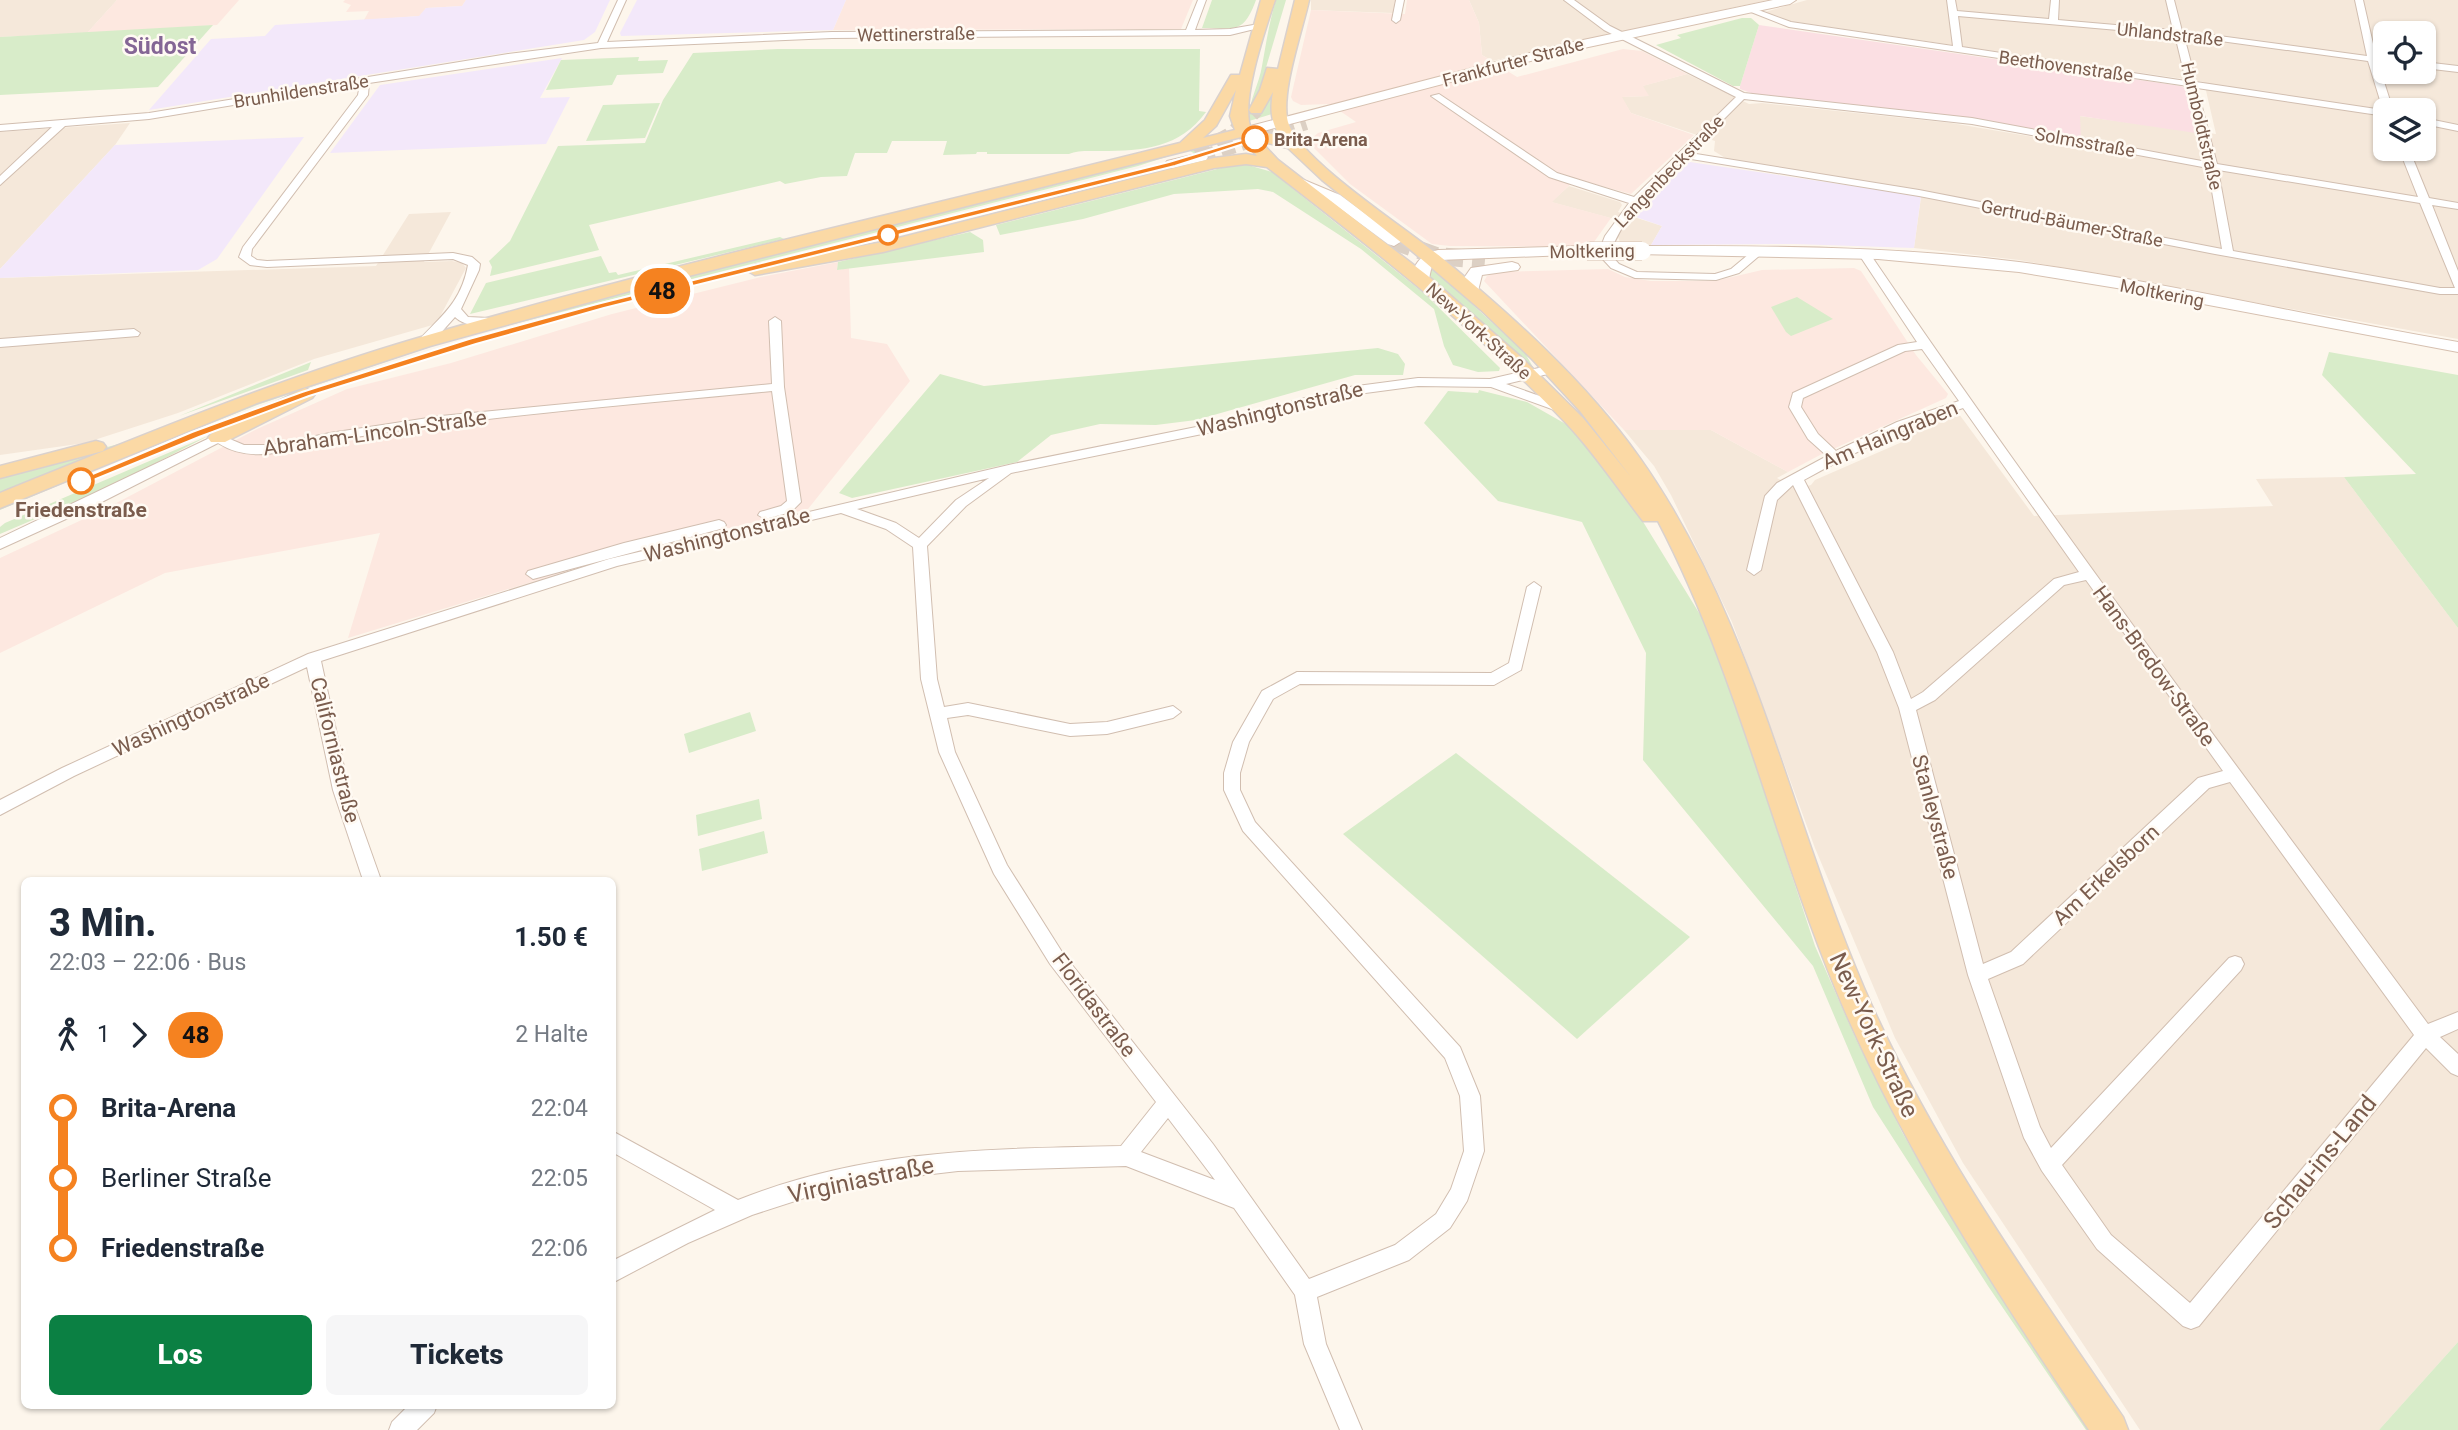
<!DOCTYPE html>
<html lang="de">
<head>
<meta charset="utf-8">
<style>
	:root { --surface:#fff; --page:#f6f6f7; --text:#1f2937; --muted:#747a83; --accent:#0b8043 }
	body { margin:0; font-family:Roboto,sans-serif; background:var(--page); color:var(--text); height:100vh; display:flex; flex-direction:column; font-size:26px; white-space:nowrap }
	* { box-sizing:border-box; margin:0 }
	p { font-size:23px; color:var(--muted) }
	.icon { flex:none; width:38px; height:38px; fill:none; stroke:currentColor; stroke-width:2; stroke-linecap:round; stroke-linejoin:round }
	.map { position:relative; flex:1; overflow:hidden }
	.side { position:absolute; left:21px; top:877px; width:595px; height:532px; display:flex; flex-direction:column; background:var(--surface); border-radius:10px; box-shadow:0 2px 5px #0004 }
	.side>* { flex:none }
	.badge { padding:0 14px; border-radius:23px; font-size:24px; line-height:46px }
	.controls { position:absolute; left:2373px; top:21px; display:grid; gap:14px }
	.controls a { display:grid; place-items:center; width:63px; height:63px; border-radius:10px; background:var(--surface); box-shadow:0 2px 5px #0004; font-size:35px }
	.map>.badge { position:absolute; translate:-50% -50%; box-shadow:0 0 0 4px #fff }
	.legs { display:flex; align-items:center; gap:10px; height:77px; padding:0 28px; font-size:23px }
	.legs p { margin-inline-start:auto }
	.overview { display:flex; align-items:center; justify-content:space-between; height:119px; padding:0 28px }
	h1 { font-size:38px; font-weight:800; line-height:52px }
	.action { display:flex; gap:14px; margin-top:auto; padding:14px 28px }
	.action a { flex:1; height:80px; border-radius:10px; background:var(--accent); color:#fff; font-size:28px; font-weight:800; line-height:80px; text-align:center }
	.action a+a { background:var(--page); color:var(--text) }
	ul { padding:0 28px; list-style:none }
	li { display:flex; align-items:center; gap:24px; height:70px; font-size:26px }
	li i { display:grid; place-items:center; width:10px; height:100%; margin:0 9px; background:currentColor }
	li i::after { content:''; width:18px; height:18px; margin:-9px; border:5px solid; border-radius:50%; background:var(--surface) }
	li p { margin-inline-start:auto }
	li:first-child i { background:linear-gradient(#0000 50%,currentColor 0) }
	li:last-child i { background:linear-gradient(currentColor 50%,#0000 0) }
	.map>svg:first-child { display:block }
	.residential { fill:#f5e8da; fill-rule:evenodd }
	.commercial { fill:#fde8e0 }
	.education { fill:#f3e8fa }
	.medical { fill:#fbdfe3 }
	.green { fill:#d8ecc9 }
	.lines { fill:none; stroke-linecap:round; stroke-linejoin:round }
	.secondary-tunnel-far1 { stroke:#dcd0c4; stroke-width:14; stroke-dasharray:14 7; stroke-linecap:butt }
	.secondary-tunnel { stroke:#dcd0c4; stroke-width:18; stroke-dasharray:18 9; stroke-linecap:butt }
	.primary-tunnel { stroke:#dcd0c4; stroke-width:15; stroke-dasharray:15 8; stroke-linecap:butt }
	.street-casing { stroke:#d1beb0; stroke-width:2 }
	.secondary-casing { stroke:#d6c0b0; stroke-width:2 }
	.primary-casing { stroke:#dad1cd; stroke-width:3 }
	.street { fill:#fff; fill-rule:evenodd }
	.secondary { fill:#fff; fill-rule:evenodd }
	.primary { fill:#fbd9a5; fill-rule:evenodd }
	.secondary-bridge-casing { stroke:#d6c0b0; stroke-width:19; stroke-linecap:butt }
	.secondary-bridge { stroke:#fff; stroke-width:18 }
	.line-1 { fill:#f58220; stroke:#fff; stroke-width:2 }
	.stop-1-dot { fill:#fff; stroke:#f58220; stroke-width:3.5 }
	.labels { text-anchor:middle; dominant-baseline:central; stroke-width:5; stroke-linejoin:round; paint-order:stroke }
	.far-street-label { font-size:18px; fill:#7a5c4d; stroke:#fffaf3 }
	.far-stop-label { font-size:18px; font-weight:bold; fill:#7a5c4d; stroke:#fffaf3; text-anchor:start }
	.street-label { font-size:21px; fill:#7a5c4d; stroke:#fffaf3 }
	.stop-label { font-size:21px; font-weight:bold; fill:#7a5c4d; stroke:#fffaf3 }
	.far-district-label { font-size:23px; font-weight:bold; fill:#846695; stroke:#fffaf3 }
	.near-street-label { font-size:24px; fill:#7a5c4d; stroke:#fffaf3 }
</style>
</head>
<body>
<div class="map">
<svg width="2458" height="1430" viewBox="0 0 2458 1430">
	<rect width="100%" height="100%" fill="#fdf6ec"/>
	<!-- residential -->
	<g class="residential">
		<path d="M0 0H117L87 33 0 37Z"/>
		<path d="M1311 0H1395L1393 13 1311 10Z"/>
		<path d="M1469 0H1768L1624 31 1616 30 1601 36 1492 61 1482 55 1479 23Z"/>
		<path d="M1807 0H2458V339L2019 260 1914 248 1922 190 1727 159 1714 151 1715 141 1631 113 1621 97 1648 96 1642 86 1687 74 1749 104 1762 103 1951 123 2081 145 2079 116 2216 134 2204 82 1782 20 1765 12ZM2385 33H2424V72H2385ZM2385 110H2424V149H2385Z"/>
		<path d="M130 123 115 145 0 269V132Z"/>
		<path d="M1569 186 1620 202 1622 205 1618 212 1662 226 1651 245H1621L1618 237 1625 222 1551 202Z"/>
		<path d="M451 212 424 262 452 261 462 263 466 268 436 324 314 359 178 413 85 443 0 455V278L376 266 409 214Z"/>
		<path d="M1956 410 2034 516 2273 506 2256 479 2344 477 2458 628V1342L2379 1430H2140L1963 1163 1895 1038 1815 848 1732 622 1671 495 1654 466 1624 430H1711L1788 472 1777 478 1796 489 1811 485 1815 480 1909 439 1903 428Z"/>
	</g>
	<!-- commercial -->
	<g class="commercial">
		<path d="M117 0H239L217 25 87 33Z"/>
		<path d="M345 0H466L462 6 426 8 420 16 364 20 369 11 346 12 351 5 343 2Z"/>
		<path d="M846 0H1193L1181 29 833 30Z"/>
		<path d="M1407 0H1469L1479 23 1482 55 1517 77 1623 49 1642 51 1687 74 1643 86 1649 96 1622 97 1631 113 1694 135 1631 194 1576 179 1552 202 1611 218 1594 242 1576 247 1450 246 1432 244 1350 184 1314 148 1310 140 1318 133 1356 122 1330 104 1301 105 1293 101 1291 97 1311 10 1405 14Z"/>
		<path d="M838 262 837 270 849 268 851 338 887 344 910 381 808 509 620 555 348 638 380 533 165 573 0 653V558L103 510 257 429 347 389 451 363 612 314 761 277Z"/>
		<path d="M1854 268 1861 271 1916 355 1948 394 1946 398 1820 455 1788 472 1711 430H1624L1484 281 1487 276 1496 272 1608 269 1625 277 1651 281H1715L1762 270Z"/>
	</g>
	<!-- education -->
	<g class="education">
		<path d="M466 0H610L595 32 584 40 149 110 211 39 265 36 275 25 419 16 426 8 462 6Z"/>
		<path d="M637 0H846L833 30 621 36 620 33Z"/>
		<path d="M562 58 540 98 570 97 546 144 330 153 380 85Z"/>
		<path d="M304 137 217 259 198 270 0 278V269L115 145Z"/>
		<path d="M1690 162 1921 196 1914 248 1794 244 1651 245 1662 226 1630 215 1683 164Z"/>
	</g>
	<!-- medical -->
	<path class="medical" d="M1759 25 2181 86 2186 89 2196 133 2080 116 2081 138 1984 120 1757 95 1740 89V86Z"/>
	<!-- green -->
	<g class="green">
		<path d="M1212 0H1256C1243 35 1235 28 1202 28Z"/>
		<path d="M1276 0H1286L1259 91 1249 109 1262 111 1276 80 1272 114 1249 121C1248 102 1259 85 1262 66 1266 44 1269 22 1276 0Z"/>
		<path d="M1742 18H1751L1759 25 1740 86H1733L1656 45 1681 38 1677 35Z"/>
		<path d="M213 25 158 87 0 95V37Z"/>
		<path d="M778 49H1200L1199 111 1206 112C1180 148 1143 151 1101 151 1091 151 1077 150 1069 154H987V152H977L976 154 943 155 947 141H892L887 153H855L847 176 821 177 785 184 780 181 589 225 599 250 490 276 492 267 489 261 510 241 558 146 645 143 663 100 693 53Z"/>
		<path d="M639 57 638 61 668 60 663 73 617 75 612 85 546 90 561 60Z"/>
		<path d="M660 103 645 138 586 141 603 105Z"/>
		<path d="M1191 149 1198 150 1210 159 1208 162 937 230 936 228 1187 164 1201 157 1188 150 1138 166 451 340 260 404 150 447 0 510V506C149 446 297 383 451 338 696 267 946 217 1191 149Z"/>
		<path d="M1233 165H1248L1272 172 1425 294 1500 368 1499 371 1478 372 1453 365 1444 346 1434 309 1361 249 1273 192 1258 189 1174 194 1083 219 1000 235 996 225Z"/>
		<path d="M970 232 983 240 984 252 837 270 838 262Z"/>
		<path d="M780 237 784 239 470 314 486 283 601 256 609 273 616 272 618 275Z"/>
		<path d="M1431 266 1525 353 1534 369 1431 280 1429 274Z"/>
		<path d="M1797 297 1833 319 1791 336 1786 332 1771 307Z"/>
		<path d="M1378 348 1398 354 1405 364 1403 375H1355L1196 420 1156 425 1100 424 1051 435 1017 462 852 498 839 493 940 374 984 386Z"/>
		<path d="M2329 352 2458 375V628L2344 477 2416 474 2322 375Z"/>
		<path d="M311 362 308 370 179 416Z"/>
		<path d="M1479 390 1527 402 1571 427 1609 474 1642 520 1704 621 1725 672 1815 946 1856 1039 1902 1132 1954 1222 2092 1430H2086L1988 1286 1873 1107 1813 966 1643 760 1646 653 1582 522 1498 501 1424 423 1448 391 1478 393Z"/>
		<path d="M210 435 105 489 0 534V527L5 523Z"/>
		<path d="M137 439 0 495V476Z"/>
		<path d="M750 712 756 731 689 753 684 734Z"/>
		<path d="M1456 753 1690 937 1577 1039 1343 834Z"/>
		<path d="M759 799 762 819 698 836 696 815Z"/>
		<path d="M764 831 768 853 702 871 699 849Z"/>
		<path d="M2458 1342V1430H2379Z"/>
	</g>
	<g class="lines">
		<!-- secondary-tunnel-far1 -->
		<path class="secondary-tunnel-far1" d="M1201 157 1306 123"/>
		<!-- secondary-tunnel -->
		<path class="secondary-tunnel" d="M1394 241 1436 256 1485 260"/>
		<!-- primary-tunnel -->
		<path class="primary-tunnel" d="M1196 154 1233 133 1256 110"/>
		<defs>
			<g id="street">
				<path d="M618 0H626L607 42 832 32 1186 30 1198 0H1206L1195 30 1230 29 1259 24 1263 27 1230 35 832 38 601 48 369 83 368 95 252 249 251 256 257 260 267 261 453 253 472 257 480 264 479 270 461 309 468 317 489 318 495 322C485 329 464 326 455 317L437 337 423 346 417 342C441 316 461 303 468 265L453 259 267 267 250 265 239 257 243 247 358 95 360 84 149 119 65 126 0 185V176L52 127 0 131V125L149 113 508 54 598 43Z"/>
				<path d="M1396 0H1404L1400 20 1396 23 1392 20Z"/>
				<path d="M1564 0H1574L1610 26 1744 93 1972 118 2207 162 2188 86 1789 27 1746 10 1753 8 1791 22 1953 46 1947 0H1955L1957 11 2049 19 2051 0H2059L2058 20 2173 30 2166 0H2174L2182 31 2367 56 2355 0H2363L2376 57 2385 58V64L2378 63 2393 110H2385V116L2197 88 2217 164 2418 197 2399 149H2409L2429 198 2458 203V209L2432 205 2458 271V294H2440L2215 254 1919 196 1685 158C1656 186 1623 214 1610 254L1619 264 1637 272 1715 274 1731 269 1749 254 1759 256 1739 273 1716 280 1635 278 1611 268 1598 254 1605 236 1629 203 1549 177 1431 96 1439 94 1557 173 1634 197 1736 97 1604 30ZM1958 16 2175 35 2186 81 1962 47ZM2184 36 2368 61 2383 110 2196 82ZM1744 99 1972 124 2208 168 2222 249 1919 190 1690 153ZM2218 170 2420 203 2455 288H2440L2233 251Z"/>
				<path d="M2424 62 2458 66V72L2424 68Z"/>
				<path d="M2424 118 2458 125V131L2424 124Z"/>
				<path d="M1860 251H1868C2046 513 2238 768 2428 1024L2458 1012V1029L2440 1037 2458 1054V1076L2451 1073 2426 1048 2199 1326 2191 1329 2183 1326 2097 1249 2042 1171 2024 1138 1968 975 1899 708 1877 652 1793 485 1777 500 1761 570 1754 575 1747 570 1765 496 1777 483 1827 456 1808 439 1789 407 1793 393 1898 345 1917 342 1858 253ZM1922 349 1959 401 1897 422 1836 451 1818 434 1801 407 1803 398 1905 351ZM1963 408 2079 572 2054 579 1923 692 1911 699 1893 652 1804 480C1856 451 1907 427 1963 408ZM2086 580 2223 771 2198 778 2011 952 1983 964 1916 710 1935 700 2064 585ZM2230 782 2414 1035 2190 1303 2111 1235 2062 1165 2241 970 2244 964 2241 958 2235 956 2229 958 2051 1148 2040 1127 1988 979 2023 964 2209 788Z"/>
				<path d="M775 317 781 321 784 387 801 502 791 512 765 519 758 515 760 512 781 506 787 501 772 391C627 405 481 416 337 440 298 446 255 467 218 443L88 509 0 549V538L218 434 244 445H272L330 433 441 416 772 384 769 321Z"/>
				<path d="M134 329 140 333 138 336 0 347V339Z"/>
				<path d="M1552 365 1558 369 1556 372 1506 384 1568 406V412H1560L1491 387 1418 386 1343 396 1207 433 1011 473 966 506 927 546 937 679 944 707 968 703 1070 724 1107 722 1173 706 1181 712 1173 718 1107 734 1070 736 968 715 947 718 955 752 1007 865 1062 952 1213 1144 1309 1279 1395 1245 1436 1214 1451 1189 1464 1151 1460 1096 1445 1058 1243 831 1224 790V773L1233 742 1262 691 1297 672 1491 673 1509 663 1527 587 1534 582 1541 587 1521 670 1494 685 1300 684 1273 699 1249 742 1240 773V790L1255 822 1460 1047 1480 1096 1484 1151 1467 1201 1450 1228 1409 1260 1317 1297 1326 1344 1362 1430H1340L1304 1344 1295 1295 1234 1208 1126 1166 958 1171 864 1182 826 1191 752 1215 688 1243 612 1283V1261L715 1210 612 1152V1131L738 1200C866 1149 986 1149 1121 1146L1156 1102 1050 964 994 874 939 752 921 679 913 547 886 529 841 513 617 566 321 661 349 790 381 880H363L333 790 307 667 74 776 0 815V800L62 768 308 654 609 559 1013 464 1206 425 1342 388 1418 378 1490 379ZM989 478 956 500 919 538 896 523 857 509ZM1168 1118 1215 1180 1141 1152Z"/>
				<path d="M719 520 724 522 726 525 724 528 533 579 526 574 528 571 624 543Z"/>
				<path d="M409 1405H437L434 1413 417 1430H389L392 1422Z"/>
			</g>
			<g id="secondary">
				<path d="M1773 0H1796L1790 4 1565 52 1244 136 1237 132 1239 129 1564 44Z"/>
				<path d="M1201 153 1208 157 1206 160 1172 168 1165 164 1167 161Z"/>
				<path d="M1297 177 1340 195 1402 241 1394 246 1388 244 1330 201 1292 184 1290 181Z"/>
				<path d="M1587 246 1593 248 1595 251 1593 254 1439 260 1432 265 1428 283H1416C1408 266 1422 254 1438 250Z"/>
				<path d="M1642 246C1768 246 1894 246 2019 262 2166 282 2311 317 2458 342V352L2129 290 2019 272 1878 259 1636 254 1634 251Z"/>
				<path d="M1512 262 1518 264 1520 267 1518 270 1482 275 1477 295 1471 296 1463 291 1464 278 1471 268Z"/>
			</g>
			<g id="primary">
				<path d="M1261 0H1275C1265 30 1240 102 1251 129L1280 136C1271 122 1270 109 1273 92L1261 113H1251L1249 110 1260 90 1267 68 1278 69 1295 0H1309C1303 29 1278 98 1289 125 1304 163 1407 229 1442 258 1513 317 1585 381 1639 457 1752 616 1788 811 1864 988 1930 1141 2029 1280 2123 1417L2128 1430H2089C1995 1290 1901 1147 1836 990 1772 835 1736 670 1658 521H1643C1618 489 1595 454 1567 424 1476 328 1371 248 1267 167L1246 164 1214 168 883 252 755 275 746 270 755 265 883 242 1214 158 1246 154 1257 156 1241 137 637 289 430 346 257 403 0 508V493C138 437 275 380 418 338 669 264 925 207 1180 143L1205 120 1231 75H1240ZM1236 90 1230 116 1235 130 1203 138 1216 126ZM1260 141 1288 148 1322 180 1412 251 1481 310 1532 359 1580 411 1631 477 1583 418 1521 357 1428 276 1278 160Z"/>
				<path d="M305 388 315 394 312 398 225 442H211L208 438 211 434Z"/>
				<path d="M96 441 103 443 106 447 103 451 0 478V466Z"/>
			</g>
		</defs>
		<!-- street casing -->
		<use href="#street" class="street-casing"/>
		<!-- secondary casing -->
		<use href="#secondary" class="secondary-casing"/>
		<!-- primary casing -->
		<use href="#primary" class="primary-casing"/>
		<!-- street -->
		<use href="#street" class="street"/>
		<!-- secondary -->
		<use href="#secondary" class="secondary"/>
		<!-- primary -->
		<use href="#primary" class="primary"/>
		<defs>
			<path id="secondary-bridge" d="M1587 251H1642"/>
		</defs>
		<!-- secondary-bridge casing -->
		<use href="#secondary-bridge" class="secondary-bridge-casing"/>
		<!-- secondary-bridge -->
		<use href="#secondary-bridge" class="secondary-bridge"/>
	</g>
	<!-- line-1 -->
	<path class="line-1" d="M1252 137 1259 139 1175 166 604 308 476 344 309 396 199 437 86 483 76 481 192 432 302 392 469 339 597 304 1169 162Z"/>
	<!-- markers -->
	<g class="stop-1-dot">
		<circle cx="1255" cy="139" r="12"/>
		<circle cx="888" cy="235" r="9"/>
		<circle cx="81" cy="481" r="12"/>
	</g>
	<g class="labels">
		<!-- far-street labels -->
		<g class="far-street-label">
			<text transform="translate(916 34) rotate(-1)">Wettinerstraße</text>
			<text transform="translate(2170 34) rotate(6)">Uhlandstraße</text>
			<text transform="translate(1513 62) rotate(-15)">Frankfurter Straße</text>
			<text transform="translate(2066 66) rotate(8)">Beethovenstraße</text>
			<text transform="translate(301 91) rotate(-9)">Brunhildenstraße</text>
			<text transform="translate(2202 126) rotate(77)">Humboldtstraße</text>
			<text transform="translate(2085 142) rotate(10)">Solmsstraße</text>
			<text transform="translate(1669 171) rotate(-46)">Langenbeckstraße</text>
			<text transform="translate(2072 223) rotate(11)">Gertrud-Bäumer-Straße</text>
			<text transform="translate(1592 251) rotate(-1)">Moltkering</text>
			<text transform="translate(2162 293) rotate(11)">Moltkering</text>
			<text transform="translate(1479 331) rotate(42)">New-York-Straße</text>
		</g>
		<!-- far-stop labels -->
		<g class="far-stop-label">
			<text x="1274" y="139">Brita-Arena</text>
		</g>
		<!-- street labels -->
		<g class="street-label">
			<text transform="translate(1280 409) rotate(-14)">Washingtonstraße</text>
			<text transform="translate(375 433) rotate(-8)">Abraham-Lincoln-Straße</text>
			<text transform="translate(1890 435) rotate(-23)">Am Haingraben</text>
			<text transform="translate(727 535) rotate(-14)">Washingtonstraße</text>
			<text transform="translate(2154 666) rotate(54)">Hans-Bredow-Straße</text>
			<text transform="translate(191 715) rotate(-25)">Washingtonstraße</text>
			<text transform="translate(335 750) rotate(76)">Californiastraße</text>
			<text transform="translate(1935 817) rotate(75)">Stanleystraße</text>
			<text transform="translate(2106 875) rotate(-43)">Am Erkelsborn</text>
			<text transform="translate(1094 1005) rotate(53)">Floridastraße</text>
		</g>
		<!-- stop labels -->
		<g class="stop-label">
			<text x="81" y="510">Friedenstraße</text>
		</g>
		<!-- far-district labels -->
		<g class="far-district-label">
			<text x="160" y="46">Südost</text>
		</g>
		<!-- near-street labels -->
		<g class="near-street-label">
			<text transform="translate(1874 1035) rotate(65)">New-York-Straße</text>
			<text transform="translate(2320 1162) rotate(-51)">Schau-ins-Land</text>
			<text transform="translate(861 1180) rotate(-12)">Virginiastraße</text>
		</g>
	</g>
</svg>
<div class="controls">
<a><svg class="icon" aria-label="locate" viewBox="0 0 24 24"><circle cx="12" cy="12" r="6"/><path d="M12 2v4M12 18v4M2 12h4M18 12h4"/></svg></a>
<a><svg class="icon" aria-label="layers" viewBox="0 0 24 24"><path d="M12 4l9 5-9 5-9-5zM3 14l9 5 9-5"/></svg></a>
</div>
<b class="badge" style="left:662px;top:291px;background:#f58220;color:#111">48</b>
<section class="side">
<div class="overview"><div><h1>3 Min.</h1><p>22:03 – 22:06 · Bus</p></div><b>1.50 €</b></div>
<div class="legs"><svg class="icon" aria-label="walk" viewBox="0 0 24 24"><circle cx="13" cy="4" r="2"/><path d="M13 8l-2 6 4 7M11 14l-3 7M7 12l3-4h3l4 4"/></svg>1<svg class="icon" aria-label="forward" viewBox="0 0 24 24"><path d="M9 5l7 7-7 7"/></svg><b class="badge" style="background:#f58220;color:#111">48</b><p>2 Halte</p></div>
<ul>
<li><i style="color:#f58220"></i><b>Brita-Arena</b><p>22:04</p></li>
<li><i style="color:#f58220"></i><span>Berliner Straße</span><p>22:05</p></li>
<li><i style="color:#f58220"></i><b>Friedenstraße</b><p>22:06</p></li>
</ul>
<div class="action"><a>Los</a><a>Tickets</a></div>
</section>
</div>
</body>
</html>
